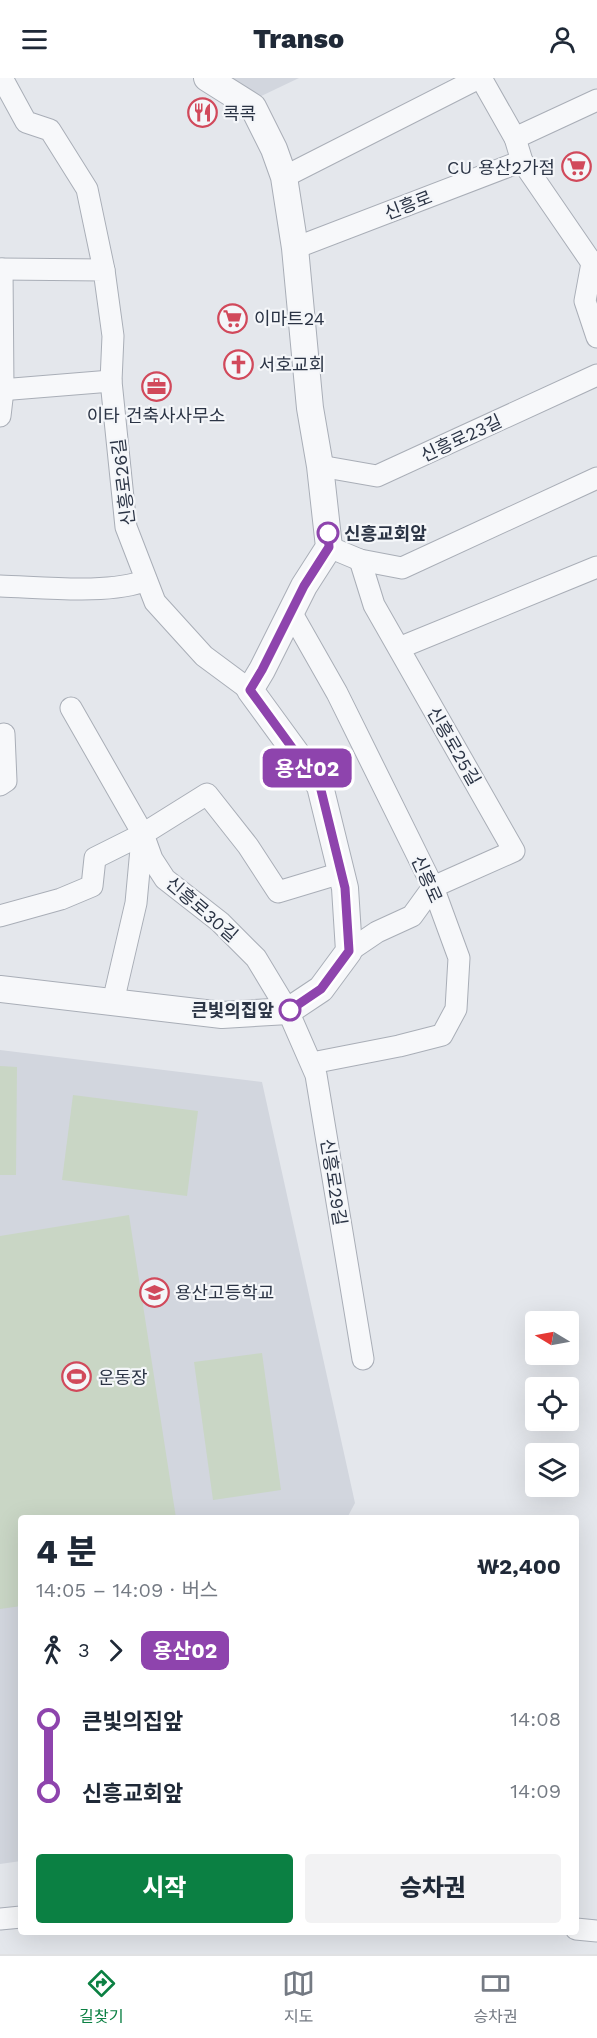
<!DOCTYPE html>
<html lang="ko">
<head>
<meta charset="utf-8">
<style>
	:root { --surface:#fff; --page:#f2f2f3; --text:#1f2937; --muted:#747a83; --line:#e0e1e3; --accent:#0b8043 }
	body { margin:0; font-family:"Work Sans","Noto Sans KR",sans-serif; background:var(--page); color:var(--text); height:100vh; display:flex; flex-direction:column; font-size:22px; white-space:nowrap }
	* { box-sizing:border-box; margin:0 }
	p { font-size:20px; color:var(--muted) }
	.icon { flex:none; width:33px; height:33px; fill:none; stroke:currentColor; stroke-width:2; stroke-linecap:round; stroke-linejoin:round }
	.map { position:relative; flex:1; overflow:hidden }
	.drawer { position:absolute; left:18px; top:1437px; width:561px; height:420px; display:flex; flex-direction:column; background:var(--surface); border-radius:6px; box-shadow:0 6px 24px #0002 }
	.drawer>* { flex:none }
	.badge { padding:0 12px; border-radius:9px; font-size:21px; line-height:39px }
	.needle { width:39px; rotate:280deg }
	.fabs { position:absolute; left:525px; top:1233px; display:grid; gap:12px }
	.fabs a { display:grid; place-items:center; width:54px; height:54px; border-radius:6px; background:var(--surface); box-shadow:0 6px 24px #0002; font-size:30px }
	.map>.badge { position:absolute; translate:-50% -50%; box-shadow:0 0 0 3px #fff }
	.legs { display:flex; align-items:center; gap:9px; height:66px; padding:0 18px; font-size:20px }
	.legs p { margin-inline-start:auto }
	.headline { display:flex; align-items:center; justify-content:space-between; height:102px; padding:0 18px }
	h1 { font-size:33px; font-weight:800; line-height:45px }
	.button { display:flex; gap:12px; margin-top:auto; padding:12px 18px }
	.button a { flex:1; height:69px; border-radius:6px; background:var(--accent); color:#fff; font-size:24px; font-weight:800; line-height:69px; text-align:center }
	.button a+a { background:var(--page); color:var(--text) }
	ul { padding:0 18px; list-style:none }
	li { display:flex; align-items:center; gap:21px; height:72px; font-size:22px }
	li i { display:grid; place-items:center; width:9px; height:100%; margin:0 8px; background:currentColor }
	li i::after { content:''; width:15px; height:15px; margin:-8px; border:4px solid; border-radius:50%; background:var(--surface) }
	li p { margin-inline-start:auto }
	li:first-child i { background:linear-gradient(#0000 50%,currentColor 0) }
	li:last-child i { background:linear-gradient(currentColor 50%,#0000 0) }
	header { display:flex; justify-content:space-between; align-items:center; height:78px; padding:0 18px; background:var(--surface); font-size:27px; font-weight:800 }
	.tabs { display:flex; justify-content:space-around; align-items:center; height:84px; border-top:2px solid var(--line); background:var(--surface); font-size:16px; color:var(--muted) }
	.tabs a { display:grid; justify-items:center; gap:3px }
	.tabs .current { color:var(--accent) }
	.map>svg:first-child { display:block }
	.built { fill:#d2d6de }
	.pitch { fill:#c9d6c5 }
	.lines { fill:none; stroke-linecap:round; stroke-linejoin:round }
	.minor-casing { stroke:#a9aeb7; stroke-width:23 }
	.tertiary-casing { stroke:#a9aeb7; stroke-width:28 }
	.minor { stroke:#f7f8fa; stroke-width:21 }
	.tertiary { stroke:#f7f8fa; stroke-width:26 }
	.line-1-casing { stroke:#fff; stroke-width:14 }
	.line-1 { stroke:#8e44ad; stroke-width:9 }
	.stop-1-dot { fill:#fff; stroke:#8e44ad; stroke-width:3 }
	.labels { text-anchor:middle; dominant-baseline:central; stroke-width:4.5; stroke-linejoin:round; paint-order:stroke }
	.poi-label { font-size:18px; fill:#2b3445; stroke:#f4f6f9; text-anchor:start }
	.street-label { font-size:18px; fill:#2b3445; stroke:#f4f6f9 }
	.stop-label { font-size:18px; font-weight:bold; fill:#2b3445; stroke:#f4f6f9; text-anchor:start }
</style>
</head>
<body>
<header><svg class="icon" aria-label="menu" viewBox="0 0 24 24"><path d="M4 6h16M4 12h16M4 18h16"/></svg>Transo<svg class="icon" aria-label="person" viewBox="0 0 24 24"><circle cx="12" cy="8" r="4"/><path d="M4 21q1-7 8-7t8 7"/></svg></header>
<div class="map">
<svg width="597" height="1876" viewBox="0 0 597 1876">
	<rect width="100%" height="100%" fill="#e4e7ec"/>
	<!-- built -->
	<g class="built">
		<path d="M223 0H299L255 21Z"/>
		<path d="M0 972 262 1004 355 1425 347 1440H21V1783L0 1786Z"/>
	</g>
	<!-- pitch -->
	<g class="pitch">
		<path d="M0 988 17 989 16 1097H0Z"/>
		<path d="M73 1017 198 1033 187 1118 62 1102Z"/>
		<path d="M129 1137 176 1440H21V1528L0 1531V1158Z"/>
		<path d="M262 1275 281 1412 213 1422 194 1284Z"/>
	</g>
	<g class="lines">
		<defs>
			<g id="minor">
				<path d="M2 0 26 44 50 52 87 111 104 192"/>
				<path d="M481 0 515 60 522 83 592 185 597 187"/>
				<path d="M515 60 597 22"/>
				<path d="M284 99 479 0"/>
				<path d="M295 170 522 83"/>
				<path d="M597 184 592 185 585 223 597 259"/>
				<path d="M0 191 104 192 113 258 111 303 126 449 155 524 204 578 250 612"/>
				<path d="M0 312 111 303"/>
				<path d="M0 338 3 312 2 191"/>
				<path d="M320 388 377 398 597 297"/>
				<path d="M329 469 360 482 402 490 597 400"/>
				<path d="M0 508C40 509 111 517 146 502"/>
				<path d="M291 534 337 615 433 809 459 880 456 931 442 957 399 968 312 985"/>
				<path d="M399 570 597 489"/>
				<path d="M71 630 143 756 152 781 165 801 220 844 256 880 288 933 316 997 363 1281"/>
				<path d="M0 707 6 703 4 656"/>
				<path d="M0 838 61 821 92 808 95 780 143 756 207 716 248 768 278 814 341 795"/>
				<path d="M349 873 377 854 412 838 433 809 514 773 374 527 360 482"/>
				<path d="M113 924 136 825 142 760"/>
				<path d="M0 1841 21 1839"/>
				<path d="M576 1851 597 1853"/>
			</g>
			<path id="tertiary" d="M0 911 222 937 288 933 321 911 349 873 345 810 320 708 250 612 262 592 304 508 329 469 320 388 310 330 295 170 284 99 274 71 253 29 207 0"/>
		</defs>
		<!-- minor casing -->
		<use href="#minor" class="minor-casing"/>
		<!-- tertiary casing -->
		<use href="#tertiary" class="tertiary-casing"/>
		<!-- minor -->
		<use href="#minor" class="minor"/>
		<!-- tertiary -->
		<use href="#tertiary" class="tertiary"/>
	</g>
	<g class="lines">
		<defs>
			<path id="line-1" d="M290 932 321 911 349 873 345 810 320 708 250 612 262 592 304 508 329 469 328 455"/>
		</defs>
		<!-- line-1 casing -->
		<use href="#line-1" class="line-1-casing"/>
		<!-- line-1 -->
		<use href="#line-1" class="line-1"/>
	</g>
	<!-- icons -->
	<defs>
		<symbol id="restaurant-ring" viewBox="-11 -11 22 22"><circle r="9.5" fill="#f4f6f9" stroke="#d1495b" stroke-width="1.5"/><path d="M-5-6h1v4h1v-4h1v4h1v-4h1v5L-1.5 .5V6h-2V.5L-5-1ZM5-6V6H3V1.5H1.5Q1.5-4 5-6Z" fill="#d1495b"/></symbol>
		<symbol id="supermarket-ring" viewBox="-11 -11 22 22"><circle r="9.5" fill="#f4f6f9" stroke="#d1495b" stroke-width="1.5"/><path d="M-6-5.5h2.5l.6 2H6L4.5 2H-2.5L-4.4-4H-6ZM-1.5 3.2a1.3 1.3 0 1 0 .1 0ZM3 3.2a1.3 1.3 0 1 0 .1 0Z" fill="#d1495b"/></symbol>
		<symbol id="church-ring" viewBox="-11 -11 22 22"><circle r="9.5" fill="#f4f6f9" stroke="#d1495b" stroke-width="1.5"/><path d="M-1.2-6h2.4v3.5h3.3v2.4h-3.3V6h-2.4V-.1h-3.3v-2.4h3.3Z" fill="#d1495b"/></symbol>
		<symbol id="office-ring" viewBox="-11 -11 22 22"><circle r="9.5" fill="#f4f6f9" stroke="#d1495b" stroke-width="1.5"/><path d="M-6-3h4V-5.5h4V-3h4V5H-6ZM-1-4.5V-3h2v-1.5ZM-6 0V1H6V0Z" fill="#d1495b"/></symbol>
		<symbol id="school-ring" viewBox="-11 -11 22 22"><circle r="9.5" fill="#f4f6f9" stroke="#d1495b" stroke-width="1.5"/><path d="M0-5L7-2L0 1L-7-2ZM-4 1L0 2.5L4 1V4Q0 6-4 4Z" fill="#d1495b"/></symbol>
		<symbol id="stadium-ring" viewBox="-11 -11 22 22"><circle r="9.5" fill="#f4f6f9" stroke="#d1495b" stroke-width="1.5"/><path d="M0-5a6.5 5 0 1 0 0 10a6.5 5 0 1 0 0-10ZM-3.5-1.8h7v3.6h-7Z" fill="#d1495b"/></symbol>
	</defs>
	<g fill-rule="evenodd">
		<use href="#restaurant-ring" x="186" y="18" width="33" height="33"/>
		<use href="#supermarket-ring" x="560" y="72" width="33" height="33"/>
		<use href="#supermarket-ring" x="216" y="224" width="33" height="33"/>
		<use href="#church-ring" x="222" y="270" width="33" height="33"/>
		<use href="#office-ring" x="140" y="292" width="33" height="33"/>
		<use href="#school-ring" x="138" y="1198" width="33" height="33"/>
		<use href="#stadium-ring" x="60" y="1282" width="33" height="33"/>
	</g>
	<!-- markers -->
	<g class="stop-1-dot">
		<circle cx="328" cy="455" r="10"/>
		<circle cx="290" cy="932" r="10"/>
	</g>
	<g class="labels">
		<!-- poi labels -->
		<g class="poi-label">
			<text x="223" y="35">콕콕</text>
			<text x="555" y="89" text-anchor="end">CU 용산2가점</text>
			<text x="254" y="240">이마트24</text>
			<text x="259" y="286">서호교회</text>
			<text x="156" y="337" text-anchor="middle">이타 건축사사무소</text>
			<text x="175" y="1214">용산고등학교</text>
			<text x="98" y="1299">운동장</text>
		</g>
		<!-- street labels -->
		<g class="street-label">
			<text transform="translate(408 127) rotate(-21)">신흥로</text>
			<text transform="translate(461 360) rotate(-25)">신흥로23길</text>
			<text transform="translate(123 404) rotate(-97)">신흥로26길</text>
			<text transform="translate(454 668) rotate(60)">신흥로25길</text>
			<text transform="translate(427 801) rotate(66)">신흥로</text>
			<text transform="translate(202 831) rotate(41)">신흥로30길</text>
			<text transform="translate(334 1104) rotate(81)">신흥로29길</text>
		</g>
		<!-- stop labels -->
		<g class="stop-label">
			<text x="344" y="455">신흥교회앞</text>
			<text x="274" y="932" text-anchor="end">큰빛의집앞</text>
		</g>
	</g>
</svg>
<div class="fabs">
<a><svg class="needle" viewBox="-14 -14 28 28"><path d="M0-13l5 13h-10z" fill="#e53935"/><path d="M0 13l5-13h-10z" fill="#747a83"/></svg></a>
<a><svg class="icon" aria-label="locate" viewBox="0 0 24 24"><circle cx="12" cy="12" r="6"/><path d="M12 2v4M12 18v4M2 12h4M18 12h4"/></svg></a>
<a><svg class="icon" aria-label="layers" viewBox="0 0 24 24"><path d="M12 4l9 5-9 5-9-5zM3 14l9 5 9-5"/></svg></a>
</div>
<b class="badge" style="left:307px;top:690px;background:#8e44ad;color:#fff">용산02</b>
<section class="drawer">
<div class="headline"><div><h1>4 분</h1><p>14:05 – 14:09 · 버스</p></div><b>₩2,400</b></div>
<div class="legs"><svg class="icon" aria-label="walk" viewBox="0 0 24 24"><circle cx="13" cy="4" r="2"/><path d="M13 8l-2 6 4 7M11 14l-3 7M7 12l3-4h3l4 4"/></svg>3<svg class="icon" aria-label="forward" viewBox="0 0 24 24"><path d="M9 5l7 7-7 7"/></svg><b class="badge" style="background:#8e44ad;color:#fff">용산02</b></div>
<ul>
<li><i style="color:#8e44ad"></i><b>큰빛의집앞</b><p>14:08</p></li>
<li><i style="color:#8e44ad"></i><b>신흥교회앞</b><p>14:09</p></li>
</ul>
<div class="button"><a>시작</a><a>승차권</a></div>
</section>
</div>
<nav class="tabs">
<a class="current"><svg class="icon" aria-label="directions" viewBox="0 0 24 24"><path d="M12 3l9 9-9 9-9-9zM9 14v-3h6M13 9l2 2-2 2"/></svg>길찾기</a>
<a><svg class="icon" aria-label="map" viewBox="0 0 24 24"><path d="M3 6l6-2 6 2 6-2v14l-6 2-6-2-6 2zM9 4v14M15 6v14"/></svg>지도</a>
<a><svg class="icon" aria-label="tickets" viewBox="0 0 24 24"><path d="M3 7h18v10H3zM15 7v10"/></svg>승차권</a>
</nav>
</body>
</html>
